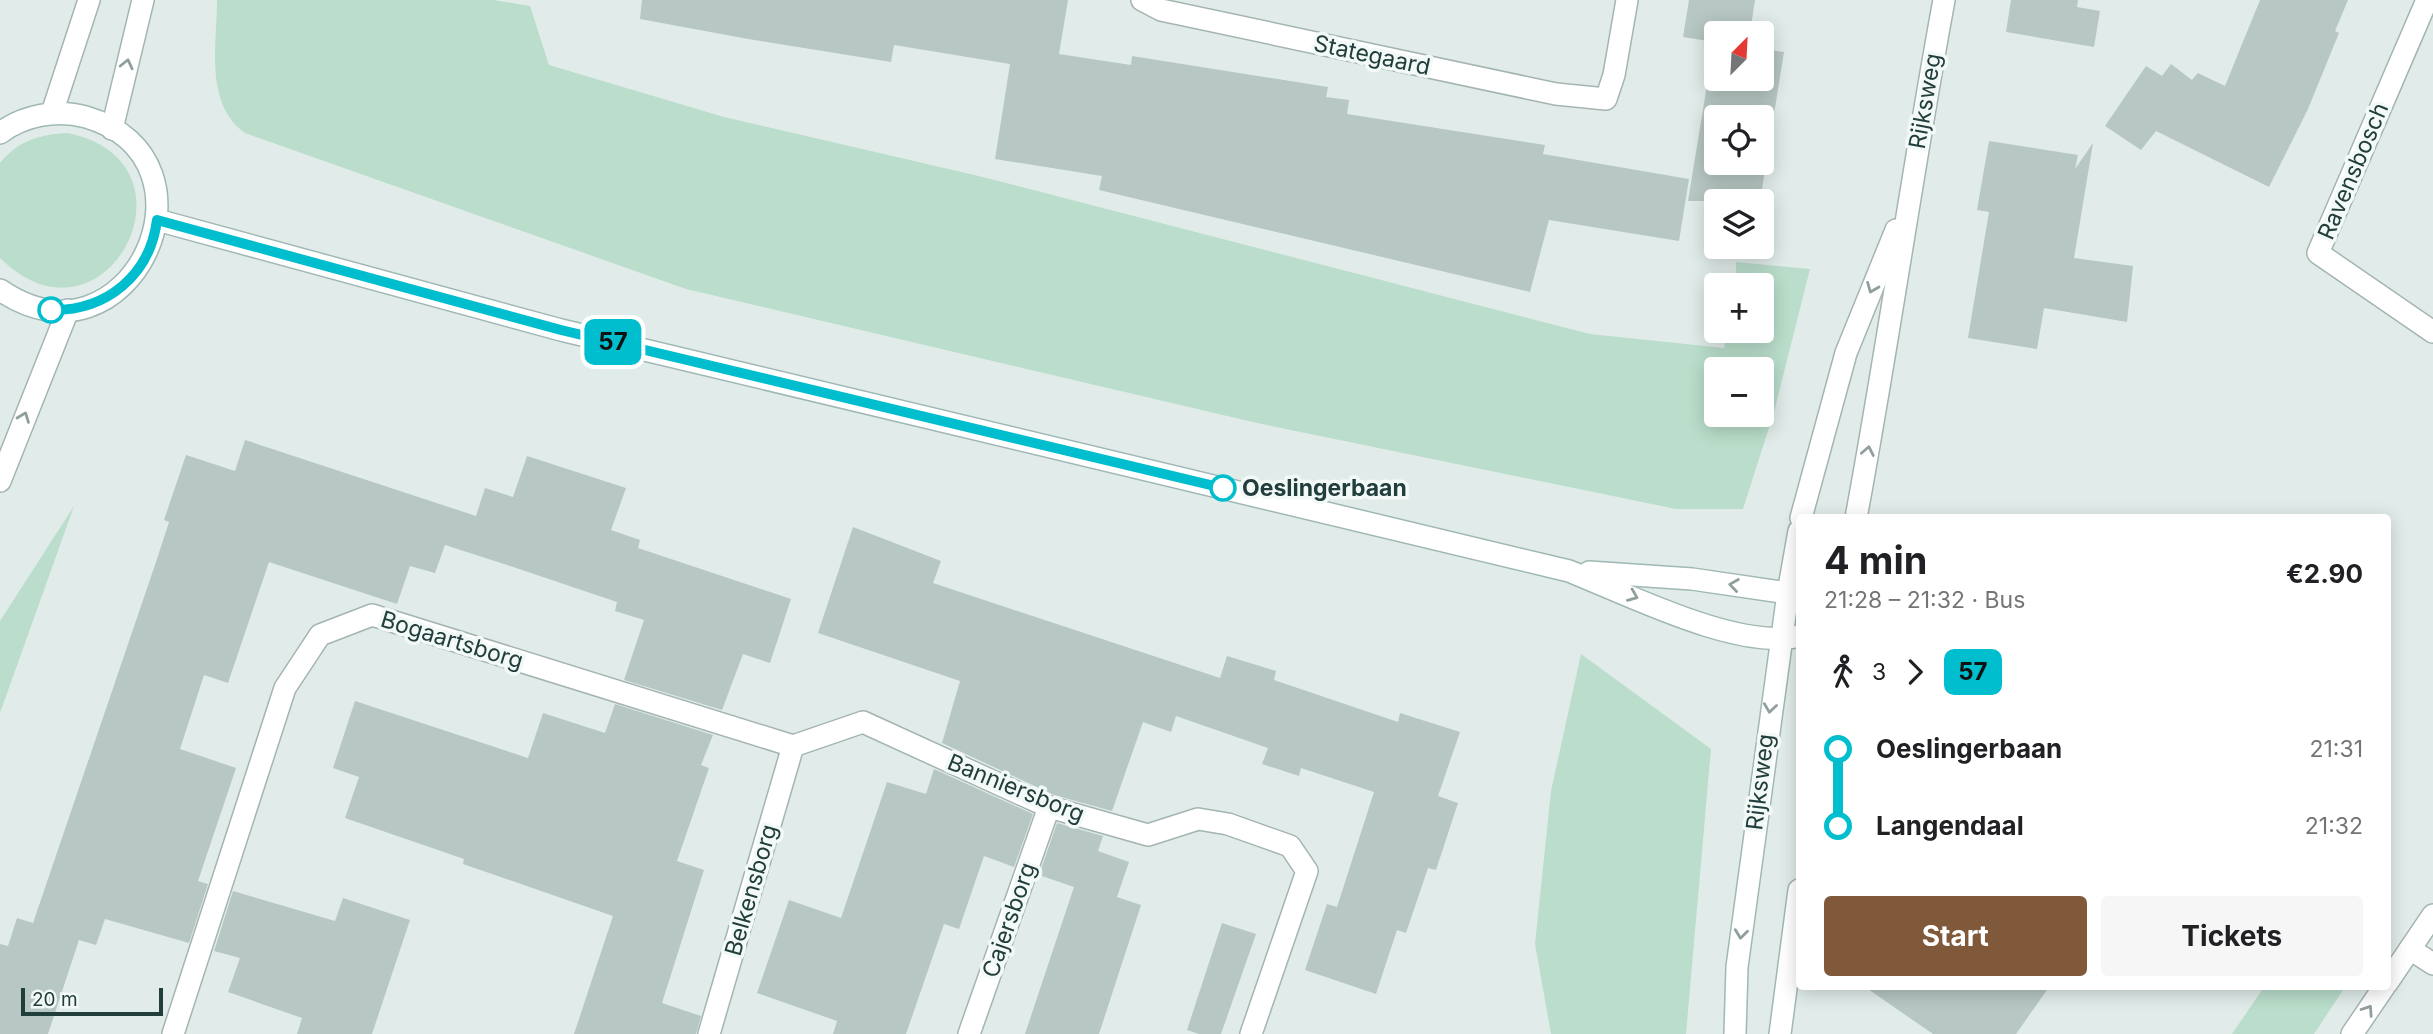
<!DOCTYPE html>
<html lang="en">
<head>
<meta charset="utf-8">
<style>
	:root { --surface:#fff; --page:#f6f6f6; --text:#202124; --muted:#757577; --accent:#80593a }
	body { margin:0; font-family:Inter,sans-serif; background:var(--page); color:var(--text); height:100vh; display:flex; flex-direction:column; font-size:26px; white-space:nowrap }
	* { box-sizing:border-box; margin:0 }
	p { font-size:23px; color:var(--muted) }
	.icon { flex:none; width:38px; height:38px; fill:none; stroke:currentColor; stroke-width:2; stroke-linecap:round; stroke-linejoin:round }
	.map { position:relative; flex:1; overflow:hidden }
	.sheet { position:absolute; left:1796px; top:514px; width:595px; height:476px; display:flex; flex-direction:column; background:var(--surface); border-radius:7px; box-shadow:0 4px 18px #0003 }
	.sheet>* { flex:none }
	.badge { padding:0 14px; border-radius:10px; font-size:24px; line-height:46px }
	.needle { width:46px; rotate:24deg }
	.buttons { position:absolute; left:1704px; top:21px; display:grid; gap:14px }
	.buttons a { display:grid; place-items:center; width:70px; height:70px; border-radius:7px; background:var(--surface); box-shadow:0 4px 18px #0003; font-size:35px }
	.scale { position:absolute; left:21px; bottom:18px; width:142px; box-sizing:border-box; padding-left:7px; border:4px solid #213e3c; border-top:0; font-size:19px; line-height:24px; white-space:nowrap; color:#213e3c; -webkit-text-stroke:5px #f2f9f7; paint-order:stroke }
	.map>.badge { position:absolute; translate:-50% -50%; box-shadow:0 0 0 4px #fff }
	.legs { display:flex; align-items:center; gap:10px; height:77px; padding:0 28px; font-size:23px }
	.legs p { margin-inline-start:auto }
	.head { display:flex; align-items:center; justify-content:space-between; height:119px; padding:0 28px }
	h1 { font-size:38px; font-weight:700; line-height:52px }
	.button { display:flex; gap:14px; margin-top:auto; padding:14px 28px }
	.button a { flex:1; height:80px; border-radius:7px; background:var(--accent); color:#fff; font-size:28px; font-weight:700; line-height:80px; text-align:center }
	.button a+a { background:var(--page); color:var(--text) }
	ul { padding:0 28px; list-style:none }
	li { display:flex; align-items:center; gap:24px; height:77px; font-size:26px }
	li i { display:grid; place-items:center; width:10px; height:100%; margin:0 9px; background:currentColor }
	li i::after { content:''; width:18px; height:18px; margin:-9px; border:5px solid; border-radius:50%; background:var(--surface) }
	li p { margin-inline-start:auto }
	li:first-child i { background:linear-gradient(#0000 50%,currentColor 0) }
	li:last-child i { background:linear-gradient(currentColor 50%,#0000 0) }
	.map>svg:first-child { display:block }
	.green { fill:#badecb; fill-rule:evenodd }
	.building { fill:#b7c7c3; fill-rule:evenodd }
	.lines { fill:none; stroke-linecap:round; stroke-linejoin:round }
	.pedestrian-casing { stroke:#a4b4b2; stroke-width:24 }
	.minor-casing { stroke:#a4b4b2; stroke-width:24 }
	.tertiary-casing { stroke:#a4b4b2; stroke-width:24 }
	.secondary-casing { stroke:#9fb8b4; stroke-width:24 }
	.pedestrian { stroke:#fff; stroke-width:21 }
	.minor { stroke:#fff; stroke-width:21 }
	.tertiary { stroke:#fff; stroke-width:21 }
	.secondary { stroke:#fff; stroke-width:21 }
	.oneway { stroke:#909e9e }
	.line-1-casing { stroke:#fff; stroke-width:16 }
	.line-1 { stroke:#00becd; stroke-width:10 }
	.stop-1-dot { fill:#fff; stroke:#00becd; stroke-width:3.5 }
	.labels { text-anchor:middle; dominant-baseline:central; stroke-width:7; stroke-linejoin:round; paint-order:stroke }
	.street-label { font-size:23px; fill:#213e3c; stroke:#f2f9f7 }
	.stop-label { font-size:23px; font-weight:bold; fill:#213e3c; stroke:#f2f9f7; text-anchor:start }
</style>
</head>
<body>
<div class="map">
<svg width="2433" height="1034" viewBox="0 0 2433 1034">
	<rect width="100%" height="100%" fill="#e1ecea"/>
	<!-- green -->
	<g class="green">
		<path d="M217 0H494L530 6 549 65 724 117 983 177 1590 334 1724 348 1728 331H1762V285H1736V262L1810 269 1774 412 1743 509H1676L1257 423 686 289 245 133C204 104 217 44 217 0ZM1762 369V415H1717V369Z"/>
		<path d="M68 133C209 162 105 362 0 258V163C17 141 41 134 68 133Z"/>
		<path d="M74 506 0 713V621Z"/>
		<path d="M1581 654 1711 749 1686 1034H1551L1535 944 1551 791Z"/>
		<path d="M2264 987H2345L2314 1034H2232Z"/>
	</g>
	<!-- building -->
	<g class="building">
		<path d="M642 0H1068L1059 54 1131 65 1132 56 1328 87 1326 97 1349 100 1347 114 1545 145 1543 154 1689 179 1679 241 1549 220 1530 292 1099 190 1102 176 995 159 1010 64 894 45 891 62 748 39 640 19Z"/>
		<path d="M1689 0H1755L1750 33H1717V79H1762V49L1784 52 1760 201H1688L1714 42 1683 37ZM1717 117H1762V163H1717Z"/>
		<path d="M2011 0H2078L2077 7 2100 11 2094 47 2006 32Z"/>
		<path d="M2260 0H2348L2335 31 2339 33 2308 109 2269 187 2156 131 2141 150 2105 126 2146 66 2162 76 2171 64 2192 80 2198 73 2225 86Z"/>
		<path d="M1989 141 2078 155 2075 169 2093 143 2074 258 2133 266 2127 322 2044 308 2037 349 1968 338 1989 212 1977 210Z"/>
		<path d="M245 440 476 516 485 488 513 497 527 456 626 488 611 530 640 540 638 548 791 599 770 663 743 654 722 710 624 680 644 620 615 611 617 602 504 564 445 545 435 573 410 566 397 604 269 562 228 683 204 675 180 749 236 768 198 881 208 884 189 943 105 919 96 945 79 940 48 1034H0V944L8 946 17 918 33 923 157 559 169 522 164 520 186 455 235 471Z"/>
		<path d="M853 527 941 561 933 583 1220 678 1227 656 1276 671 1274 680 1398 722 1400 713 1460 732 1438 796 1458 803 1436 870 1428 868 1406 933 1397 930 1376 994 1305 970 1327 904 1337 907 1374 792 1301 768 1299 776 1262 764 1268 748 1176 716 1171 732 1143 722 1112 811 1054 795 942 743 960 681 818 633Z"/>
		<path d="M355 701 528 758 543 713 605 733 615 704 713 735 701 765 709 768 677 861 704 870 662 1003 701 1016 696 1034H574L613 916 463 864 464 859 345 818 359 777 333 768Z"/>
		<path d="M934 769 1033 814 1014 867 984 856 959 929 944 924 906 1034H833L837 1021 757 993 789 900 841 918 887 782 926 794Z"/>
		<path d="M1057 823 1103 836 1098 851 1129 862 1117 897 1141 905 1099 1034H1025L1074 887 1039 875Z"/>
		<path d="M233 891 335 921 343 898 410 920 372 1034H297L302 1018 228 992 240 958 214 951Z"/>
		<path d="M1222 923 1256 934 1221 1034H1199L1187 1030Z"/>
		<path d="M1865 987H2049L2016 1034H1933Z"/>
	</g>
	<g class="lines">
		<defs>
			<path id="pedestrian" d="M969 1034 1049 807"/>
			<g id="minor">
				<path d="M1142 0 1161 10 1556 94 1606 99 1614 75 1627 0"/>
				<path d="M2427 0 2318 253 2433 332"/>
				<path d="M793 746 863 722 1049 807 1148 835 1198 819 1228 824 1290 846 1307 871 1251 1034"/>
				<path d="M2410 949 2433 964"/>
				<path d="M2387 983 2433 915"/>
				<path d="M173 1034 285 688 320 635 372 615 793 746"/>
				<path d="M709 1034 793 746"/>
				<path d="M2352 1034 2384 987"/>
			</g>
			<g id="tertiary">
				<path d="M52 113 89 0"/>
				<path d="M112 129 143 0"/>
				<path d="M0 481 68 310"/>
				<path d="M1801 518 1846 353 1896 230"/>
				<path d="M1856 518C1888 346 1912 173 1944 0"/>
				<path d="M1788 593 1799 531"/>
			</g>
			<g id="secondary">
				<path d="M0 133C24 115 57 109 86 117 231 160 129 379 0 290"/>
				<path d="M157 220 561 330 1569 571C1627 594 1739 651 1799 636"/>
				<path d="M1589 572 1692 579 1788 593 1798 600"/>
				<path d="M1735 1034 1737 967 1788 593"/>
				<path d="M1780 1034 1799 890"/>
			</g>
		</defs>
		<!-- pedestrian casing -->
		<use href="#pedestrian" class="pedestrian-casing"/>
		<!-- minor casing -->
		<use href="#minor" class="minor-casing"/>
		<!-- tertiary casing -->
		<use href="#tertiary" class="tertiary-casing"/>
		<!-- secondary casing -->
		<use href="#secondary" class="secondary-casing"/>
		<!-- pedestrian -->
		<use href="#pedestrian" class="pedestrian"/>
		<!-- minor -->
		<use href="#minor" class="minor"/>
		<!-- tertiary -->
		<use href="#tertiary" class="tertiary"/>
		<!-- secondary -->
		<use href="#secondary" class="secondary"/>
	</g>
	<!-- one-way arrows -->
	<defs><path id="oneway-chevron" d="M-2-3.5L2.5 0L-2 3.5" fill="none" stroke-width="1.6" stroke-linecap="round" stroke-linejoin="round" transform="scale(1.75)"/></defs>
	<g class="oneway">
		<use href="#oneway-chevron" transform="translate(127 64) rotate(-77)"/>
		<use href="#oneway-chevron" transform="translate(1872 288) rotate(112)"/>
		<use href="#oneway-chevron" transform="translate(24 417) rotate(-69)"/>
		<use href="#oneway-chevron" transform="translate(1868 451) rotate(-79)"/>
		<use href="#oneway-chevron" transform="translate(1734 585) rotate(-172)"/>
		<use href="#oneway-chevron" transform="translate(1633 596) rotate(22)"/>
		<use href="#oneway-chevron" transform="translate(1770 708) rotate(98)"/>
		<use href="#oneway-chevron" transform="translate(1741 934) rotate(97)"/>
		<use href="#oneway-chevron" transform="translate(2368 1010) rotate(-56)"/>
	</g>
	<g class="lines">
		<defs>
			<path id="line-1" d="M51 310C107 311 150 275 157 220L561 330 1223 488"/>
		</defs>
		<!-- line-1 casing -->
		<use href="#line-1" class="line-1-casing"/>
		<!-- line-1 -->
		<use href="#line-1" class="line-1"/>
	</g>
	<!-- markers -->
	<g class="stop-1-dot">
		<circle cx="51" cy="310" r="12"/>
		<circle cx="1223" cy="488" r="12"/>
	</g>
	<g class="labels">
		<!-- street labels -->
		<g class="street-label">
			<text transform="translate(1372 55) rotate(12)">Stategaard</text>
			<text transform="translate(1925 101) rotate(-80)">Rijksweg</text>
			<text transform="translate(2353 171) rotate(-67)">Ravensbosch</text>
			<text transform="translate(452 640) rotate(17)">Bogaartsborg</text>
			<text transform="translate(1760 782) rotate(-83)">Rijksweg</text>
			<text transform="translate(1016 788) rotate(22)">Banniersborg</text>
			<text transform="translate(751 890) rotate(-74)">Belkensborg</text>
			<text transform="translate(1009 920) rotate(-71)">Cajersborg</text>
		</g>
		<!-- stop labels -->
		<g class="stop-label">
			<text x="1242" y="488">Oeslingerbaan</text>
		</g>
	</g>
</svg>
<div class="buttons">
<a><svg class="needle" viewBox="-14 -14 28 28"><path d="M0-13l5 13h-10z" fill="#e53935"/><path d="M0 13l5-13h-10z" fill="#757577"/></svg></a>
<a><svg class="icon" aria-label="locate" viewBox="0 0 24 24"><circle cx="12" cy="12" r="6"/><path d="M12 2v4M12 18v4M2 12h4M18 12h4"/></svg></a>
<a><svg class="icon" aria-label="layers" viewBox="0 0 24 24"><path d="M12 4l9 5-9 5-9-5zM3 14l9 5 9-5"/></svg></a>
<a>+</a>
<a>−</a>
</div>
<div class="scale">20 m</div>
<b class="badge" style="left:613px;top:342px;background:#00becd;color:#111">57</b>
<section class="sheet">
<div class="head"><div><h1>4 min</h1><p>21:28 – 21:32 · Bus</p></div><b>€2.90</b></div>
<div class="legs"><svg class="icon" aria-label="walk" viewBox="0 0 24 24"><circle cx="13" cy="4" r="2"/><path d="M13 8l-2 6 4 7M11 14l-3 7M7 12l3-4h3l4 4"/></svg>3<svg class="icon" aria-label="forward" viewBox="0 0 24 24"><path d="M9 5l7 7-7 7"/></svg><b class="badge" style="background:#00becd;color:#111">57</b></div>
<ul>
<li><i style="color:#00becd"></i><b>Oeslingerbaan</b><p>21:31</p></li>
<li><i style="color:#00becd"></i><b>Langendaal</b><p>21:32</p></li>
</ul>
<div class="button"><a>Start</a><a>Tickets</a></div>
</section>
</div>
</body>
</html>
